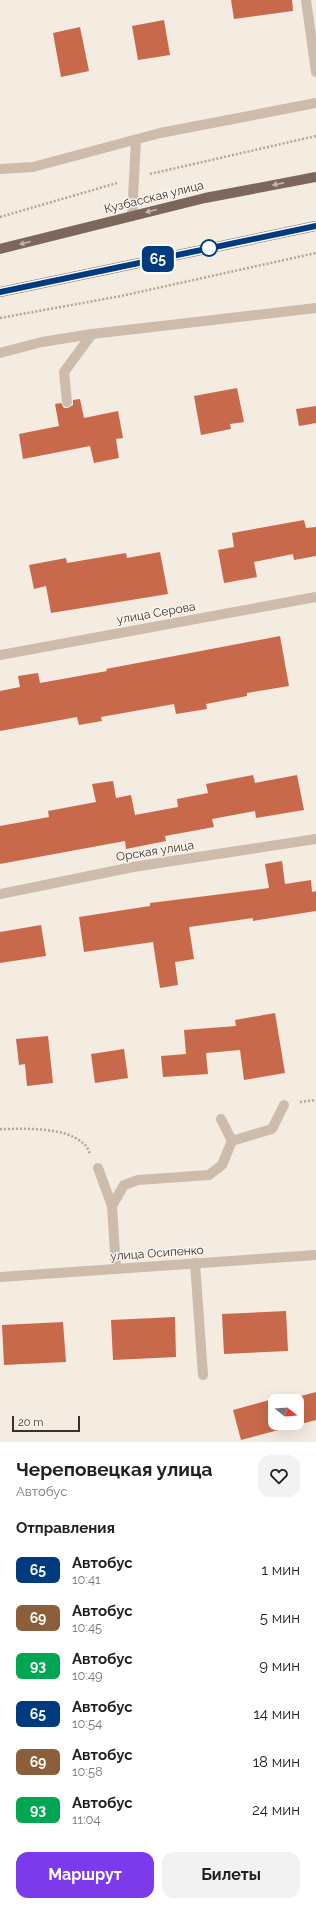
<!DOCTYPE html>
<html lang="ru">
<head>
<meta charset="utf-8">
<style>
	:root { --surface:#fff; --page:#f2f2f2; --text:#202124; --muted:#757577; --accent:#7c3aed }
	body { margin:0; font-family:Raleway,sans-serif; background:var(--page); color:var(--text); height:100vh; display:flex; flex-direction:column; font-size:15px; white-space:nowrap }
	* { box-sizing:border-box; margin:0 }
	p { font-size:13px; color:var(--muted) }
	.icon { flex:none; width:22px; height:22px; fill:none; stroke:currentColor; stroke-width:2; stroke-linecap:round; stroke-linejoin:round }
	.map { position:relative; height:1442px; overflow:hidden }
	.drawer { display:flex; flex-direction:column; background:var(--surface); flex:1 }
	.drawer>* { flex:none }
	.badge { padding:0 8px; border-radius:6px; font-size:14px; line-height:26px }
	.needle { width:26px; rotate:107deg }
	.controls { position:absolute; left:268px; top:1394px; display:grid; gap:8px }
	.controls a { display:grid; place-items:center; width:36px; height:36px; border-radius:8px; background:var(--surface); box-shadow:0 4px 16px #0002; font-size:20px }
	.scale { position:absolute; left:12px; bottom:10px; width:68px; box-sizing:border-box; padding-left:4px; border:2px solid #3b302b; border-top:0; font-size:11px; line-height:14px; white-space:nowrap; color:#3b302b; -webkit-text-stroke:3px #fbf5ee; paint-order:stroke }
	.map>.badge { position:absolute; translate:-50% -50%; box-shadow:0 0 0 2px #fff }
	h2 { padding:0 16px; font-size:15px; line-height:36px }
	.round { display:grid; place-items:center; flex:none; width:42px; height:42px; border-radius:12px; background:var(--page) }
	.summary { display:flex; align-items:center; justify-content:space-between; height:68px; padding:0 16px }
	h1 { font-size:19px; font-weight:700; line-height:30px }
	.primary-button { display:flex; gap:8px; margin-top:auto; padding:8px 16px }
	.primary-button a { flex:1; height:46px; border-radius:12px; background:var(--accent); color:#fff; font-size:16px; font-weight:700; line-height:46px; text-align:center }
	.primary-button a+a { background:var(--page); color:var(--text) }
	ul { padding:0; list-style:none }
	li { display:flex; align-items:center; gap:12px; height:48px; padding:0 16px }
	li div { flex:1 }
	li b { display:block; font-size:15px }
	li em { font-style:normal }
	li .badge { min-width:44px; font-weight:700; text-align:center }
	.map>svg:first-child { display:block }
	.building { fill:#c8694b }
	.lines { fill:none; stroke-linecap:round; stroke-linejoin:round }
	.path { stroke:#b9a596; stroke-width:2.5; stroke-dasharray:2 2; stroke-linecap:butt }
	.lane { stroke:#cdbbac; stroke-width:10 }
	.street { stroke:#cdbbac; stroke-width:10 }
	.primary { stroke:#7d675c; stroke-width:10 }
	.oneway { fill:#c2b5ac }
	.line-casing { stroke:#fff; stroke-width:9 }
	.line { stroke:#003b80; stroke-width:6 }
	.stop-dot { fill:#fff; stroke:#003b80; stroke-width:2 }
	.labels { text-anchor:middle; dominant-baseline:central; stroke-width:3; stroke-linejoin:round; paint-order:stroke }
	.street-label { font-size:12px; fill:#3b302b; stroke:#fbf5ee }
</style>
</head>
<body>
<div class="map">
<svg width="316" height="1442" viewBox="0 0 316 1442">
	<rect width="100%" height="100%" fill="#f4ebe1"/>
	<!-- building -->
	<g class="building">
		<path d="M231 0H292L293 11 234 19Z"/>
		<path d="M164 20 170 55 138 60 132 26Z"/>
		<path d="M80 27 89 71 61 77 53 33Z"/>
		<path d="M237 388 244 422 230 424 231 429 201 435 194 396Z"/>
		<path d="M80 399 84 418 118 411 123 438 116 439 119 458 94 463 90 446 23 459 19 434 59 426 55 404 61 403 64 408H68L73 405V400Z"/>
		<path d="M316 406V423L299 426 296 409Z"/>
		<path d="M304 520 306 528 316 527V556L294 560 293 554 254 562 257 577 224 583 218 550 234 547 232 533Z"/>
		<path d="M160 552 168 594 51 613 46 586 34 589 29 565 66 558 67 563 126 553 127 558Z"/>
		<path d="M280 636 289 686 247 693V696L206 704 207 709 176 714 174 704 101 717 102 721 79 725 77 717 0 731V691L20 687 18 676 38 673 40 683 107 671 106 669Z"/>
		<path d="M253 775 255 783 297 775 304 810 256 818 255 811 212 819 214 827 165 836 166 841 126 849 125 841 0 864V826L49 817 48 811 96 802 92 784 113 781 116 798 131 795 135 815 178 807 177 799 208 793 206 784Z"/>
		<path d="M282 861 285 884 311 880 312 892 316 891V911L253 921V918L189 927 194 959 175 962 178 985 160 988 153 942 84 952 79 917 150 906V903L269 888 265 864Z"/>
		<path d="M41 925 46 956 0 963V932Z"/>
		<path d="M275 1013 285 1073 244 1080 240 1050 206 1053 208 1074 163 1077 161 1056 186 1054 184 1030 236 1026 235 1020Z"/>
		<path d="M48 1036 53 1083 27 1086 25 1064 19 1065 16 1039Z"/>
		<path d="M124 1049 128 1078 95 1083 91 1054Z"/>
		<path d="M286 1311 288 1351 224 1354 222 1314Z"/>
		<path d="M175 1317 176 1357 113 1360 111 1320Z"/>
		<path d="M63 1322 66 1362 4 1365 2 1325Z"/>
		<path d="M316 1392V1420L241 1440 233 1410 273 1399 275 1403V1423H297V1401H282Z"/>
	</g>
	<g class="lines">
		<!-- path -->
		<g class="path">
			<path d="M150 174 316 136"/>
			<path d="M0 217 117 183"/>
			<path d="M0 318 121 296 316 253"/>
			<path d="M300 1102 316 1100"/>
			<path d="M0 1129C24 1129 65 1126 84 1144 87 1146 89 1151 90 1155"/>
		</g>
		<!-- lane -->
		<g class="lane">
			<path d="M306 0 316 72"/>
			<path d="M0 169 33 167 160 133 316 103"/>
			<path d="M132 216 136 140"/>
			<path d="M67 402 64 372 92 334"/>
			<path d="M221 1119 232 1141"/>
			<path d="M98 1168 112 1206 124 1185 138 1180 209 1175 222 1165 232 1141 272 1129 284 1105"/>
			<path d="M112 1206 116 1269"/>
			<path d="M195 1263 203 1375"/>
		</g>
		<!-- street -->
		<g class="street">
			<path d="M0 353 42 342 92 334 316 308"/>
			<path d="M0 655 316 597"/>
			<path d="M0 894 133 867 316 839"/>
			<path d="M0 1277 316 1255"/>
		</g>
		<!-- primary -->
		<g class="primary">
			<path d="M0 249 205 198 316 177"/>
			<path d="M0 292 316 226"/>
		</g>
	</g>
	<!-- one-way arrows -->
	<defs><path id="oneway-solid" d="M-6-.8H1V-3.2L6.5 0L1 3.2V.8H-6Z"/></defs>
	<g class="oneway">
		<use href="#oneway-solid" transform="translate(278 184) rotate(169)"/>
		<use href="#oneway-solid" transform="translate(151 211) rotate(166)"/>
		<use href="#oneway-solid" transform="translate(25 243) rotate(166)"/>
	</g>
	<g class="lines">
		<defs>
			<path id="line" d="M0 292 316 226"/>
		</defs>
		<!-- line casing -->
		<use href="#line" class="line-casing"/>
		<!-- line -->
		<use href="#line" class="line"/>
	</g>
	<!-- markers -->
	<circle class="stop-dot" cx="209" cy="248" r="8"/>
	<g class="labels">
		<!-- street labels -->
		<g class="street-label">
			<text transform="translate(154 197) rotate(-14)">Кузбасская улица</text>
			<text transform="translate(156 613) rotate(-10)">улица Серова</text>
			<text transform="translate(155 851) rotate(-9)">Орская улица</text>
			<text transform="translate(157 1253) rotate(-4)">улица Осипенко</text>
		</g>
	</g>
</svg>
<div class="controls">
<a><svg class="needle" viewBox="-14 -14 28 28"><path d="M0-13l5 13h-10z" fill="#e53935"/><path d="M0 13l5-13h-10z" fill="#757577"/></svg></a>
</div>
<div class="scale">20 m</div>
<b class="badge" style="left:158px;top:259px;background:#003b80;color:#fff">65</b>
</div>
<section class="drawer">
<div class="summary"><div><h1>Череповецкая улица</h1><p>Автобус</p></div><a class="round"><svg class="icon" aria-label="heart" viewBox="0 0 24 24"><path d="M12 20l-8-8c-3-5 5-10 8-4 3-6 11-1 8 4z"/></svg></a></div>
<h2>Отправления</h2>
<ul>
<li><span class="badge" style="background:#003b80;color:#fff">65</span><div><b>Автобус</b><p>10:41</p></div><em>1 мин</em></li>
<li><span class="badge" style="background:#8b5e3c;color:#fff">69</span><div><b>Автобус</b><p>10:45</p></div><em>5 мин</em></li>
<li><span class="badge" style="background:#00a651;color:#fff">93</span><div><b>Автобус</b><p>10:49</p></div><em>9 мин</em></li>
<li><span class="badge" style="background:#003b80;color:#fff">65</span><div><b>Автобус</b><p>10:54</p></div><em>14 мин</em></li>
<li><span class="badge" style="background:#8b5e3c;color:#fff">69</span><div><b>Автобус</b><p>10:58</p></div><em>18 мин</em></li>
<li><span class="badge" style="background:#00a651;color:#fff">93</span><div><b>Автобус</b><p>11:04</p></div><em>24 мин</em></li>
</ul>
<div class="primary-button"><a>Маршрут</a><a>Билеты</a></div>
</section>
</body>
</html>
